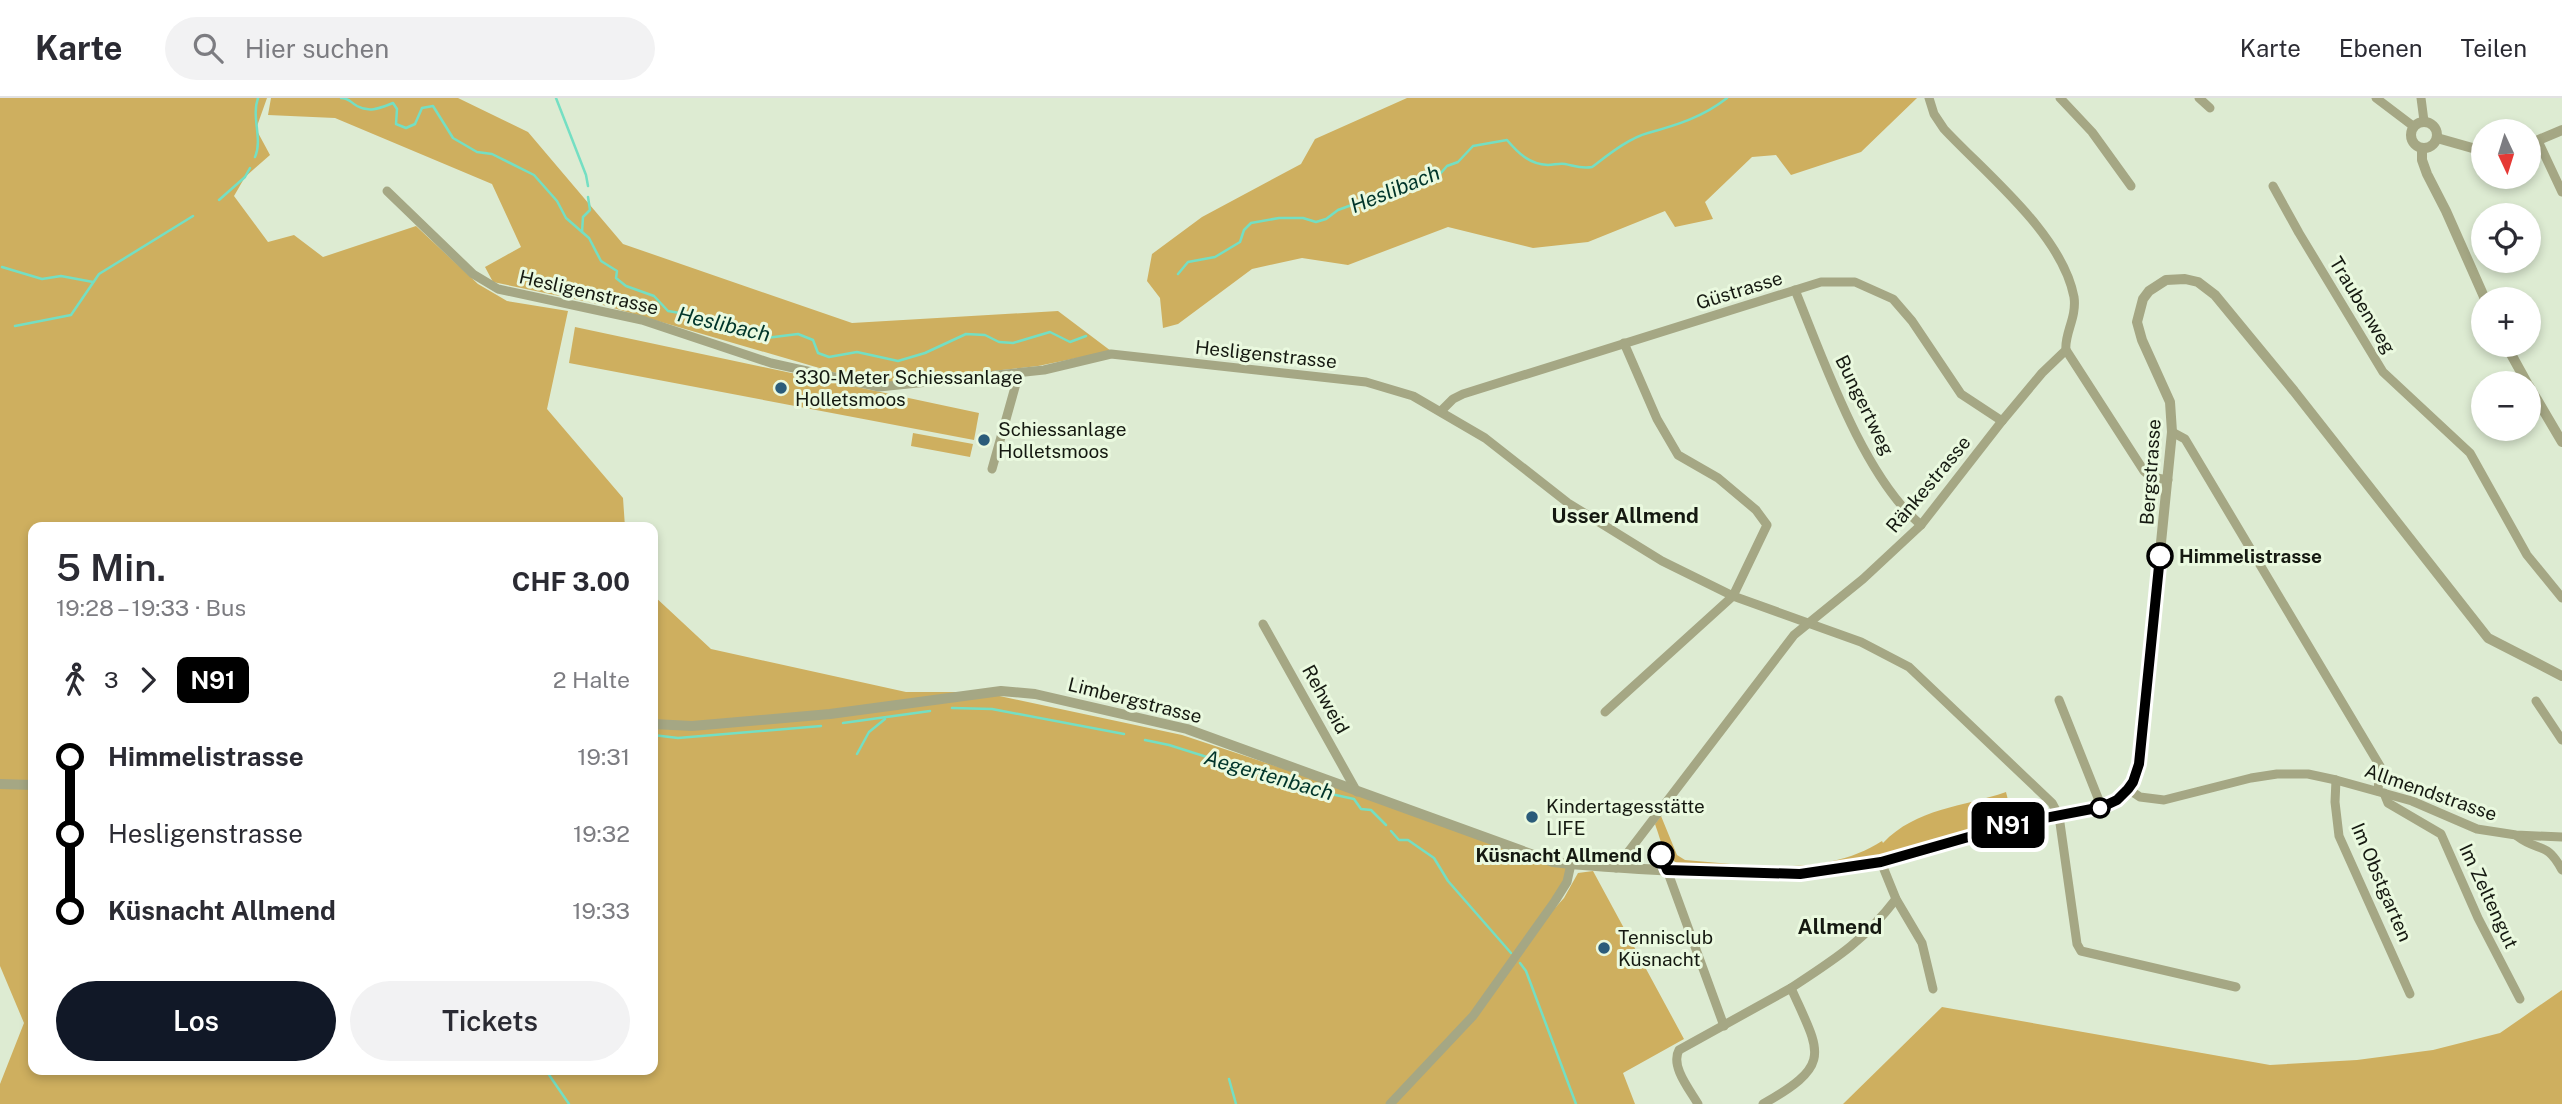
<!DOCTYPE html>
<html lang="de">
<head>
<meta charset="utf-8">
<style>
	:root { --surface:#fff; --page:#f2f2f3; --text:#2b2b33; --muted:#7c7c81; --line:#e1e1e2; --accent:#111827 }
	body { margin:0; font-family:"Public Sans",sans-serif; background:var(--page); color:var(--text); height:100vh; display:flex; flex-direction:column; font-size:26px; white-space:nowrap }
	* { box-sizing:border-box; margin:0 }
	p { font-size:23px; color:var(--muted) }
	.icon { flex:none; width:38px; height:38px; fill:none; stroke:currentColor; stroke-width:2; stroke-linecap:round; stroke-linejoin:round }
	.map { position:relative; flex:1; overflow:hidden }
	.sheet { position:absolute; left:28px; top:424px; width:630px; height:553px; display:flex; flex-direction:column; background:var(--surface); border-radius:14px; box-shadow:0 4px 10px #0003 }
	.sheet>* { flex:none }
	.badge { padding:0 14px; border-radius:10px; font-size:24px; line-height:46px }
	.needle { width:46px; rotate:176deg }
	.buttons { position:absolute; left:2471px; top:21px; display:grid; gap:14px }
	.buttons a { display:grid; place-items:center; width:70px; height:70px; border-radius:50%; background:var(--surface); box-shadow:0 4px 10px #0003; font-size:35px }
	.map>.badge { position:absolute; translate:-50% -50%; box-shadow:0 0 0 4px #fff }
	.legs { display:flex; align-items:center; gap:10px; height:77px; padding:0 28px; font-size:23px }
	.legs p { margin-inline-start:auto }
	.summary { display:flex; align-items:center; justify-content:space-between; height:119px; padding:0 28px }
	h1 { font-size:38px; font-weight:600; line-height:52px }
	.cta { display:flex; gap:14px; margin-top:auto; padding:14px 28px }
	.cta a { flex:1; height:80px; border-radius:42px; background:var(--accent); color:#fff; font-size:28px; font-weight:600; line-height:80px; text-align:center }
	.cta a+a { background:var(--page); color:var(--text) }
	ul { padding:0 28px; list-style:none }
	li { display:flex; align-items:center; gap:24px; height:77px; font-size:26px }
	li i { display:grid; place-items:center; width:10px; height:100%; margin:0 9px; background:currentColor }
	li i::after { content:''; width:18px; height:18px; margin:-9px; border:5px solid; border-radius:50%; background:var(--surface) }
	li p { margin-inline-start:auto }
	li:first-child i { background:linear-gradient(#0000 50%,currentColor 0) }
	li:last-child i { background:linear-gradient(currentColor 50%,#0000 0) }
	header { display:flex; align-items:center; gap:42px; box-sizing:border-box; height:98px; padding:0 35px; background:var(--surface); border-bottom:2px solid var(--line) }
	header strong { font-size:33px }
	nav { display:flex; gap:38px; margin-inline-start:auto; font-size:24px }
	.search { width:490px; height:63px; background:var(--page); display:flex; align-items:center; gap:18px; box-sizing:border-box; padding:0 24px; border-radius:38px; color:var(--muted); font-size:26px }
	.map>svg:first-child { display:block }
	.green { fill:#ceaf5f }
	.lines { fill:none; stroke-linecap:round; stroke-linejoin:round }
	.stream { stroke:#74dfc3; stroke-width:2.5 }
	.minor { stroke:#a5a784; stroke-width:9 }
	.tertiary { stroke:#a5a784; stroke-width:10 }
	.line-1-casing { stroke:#fff; stroke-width:16 }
	.line-1 { stroke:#000; stroke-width:10 }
	.poi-dot { fill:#2b5c7a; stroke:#eaf9df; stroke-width:2.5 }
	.stop-1-dot { fill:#fff; stroke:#000; stroke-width:3.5 }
	.labels { text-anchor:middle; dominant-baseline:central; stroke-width:6; stroke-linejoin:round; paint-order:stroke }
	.street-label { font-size:19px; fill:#151911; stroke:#eaf9df }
	.poi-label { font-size:19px; fill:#151911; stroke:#eaf9df; text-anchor:start }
	.stop-label { font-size:19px; font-weight:bold; fill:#151911; stroke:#eaf9df; text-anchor:start }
	.water-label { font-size:21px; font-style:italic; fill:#00352a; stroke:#eaf9df }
	.neighbourhood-label { font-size:21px; font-weight:bold; fill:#151911; stroke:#eaf9df }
</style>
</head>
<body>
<header>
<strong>Karte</strong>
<div class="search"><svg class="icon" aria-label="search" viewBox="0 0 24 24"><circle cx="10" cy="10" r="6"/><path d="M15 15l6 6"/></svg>Hier suchen</div>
<nav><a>Karte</a><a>Ebenen</a><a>Teilen</a></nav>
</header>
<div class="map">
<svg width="2562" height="1006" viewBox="0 0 2562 1006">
	<rect width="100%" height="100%" fill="#ddebd2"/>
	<!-- green -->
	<g class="green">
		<path d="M0 0H267L256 31 270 57 245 79 234 98 268 144 294 137 323 159 416 128 478 186 507 203 568 213 547 311 623 400 625 429H33V971H653V497L711 551 906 594H981L1182 637 1571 766 1555 810 1564 800 1578 775 1593 773 1684 941 1623 975 1635 1006H0V986L24 925 0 868Z"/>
		<path d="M271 0H458L528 34 623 146 852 225 1058 213 1111 253 1038 268 874 286 603 207 493 184 485 169 521 149 492 86 335 20 268 17Z"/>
		<path d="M1407 0H1917L1861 54 1791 77 1776 57 1752 59 1705 104 1713 121 1675 129 1665 113 1588 144 1533 150 1448 129 1348 167 1302 160 1252 171 1178 226 1163 230 1160 200 1147 183 1152 156 1202 119 1301 66 1315 41Z"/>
		<path d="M575 229 979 315 974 342 569 265Z"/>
		<path d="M913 335 973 346 970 359 911 348Z"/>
		<path d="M2006 694 2014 726 1880 759 1802 772 1681 768C1663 757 1662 746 1655 726L1661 718 1677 757 1685 762C1749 767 1825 780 1882 743L1883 745C1916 710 1963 709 2006 694Z"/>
		<path d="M2562 892V1006H1843L1942 909 2270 967 2357 962 2433 952 2500 935Z"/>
	</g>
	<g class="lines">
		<!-- stream -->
		<g class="stream">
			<path d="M341 0C349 0 350 4 357 8 370 15 380 10 393 5L397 11 396 26 406 30 415 26 422 10 433 8 453 40 477 54 492 56 534 77 557 103 566 120 589 140 601 163 617 173 616 180 626 188 654 198 668 213 680 215 711 227 728 224 743 233 756 230 766 240 798 236 813 242 818 255 829 259 857 254 898 263 925 255 966 236 985 237 999 244 1013 245 1050 234 1070 244 1086 238"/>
			<path d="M556 0 586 77 588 88"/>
			<path d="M255 59C263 41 251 19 258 0"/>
			<path d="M219 102 245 79 250 70"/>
			<path d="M582 134 583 119 590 112 588 99"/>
			<path d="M2 169 42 181 61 178 93 184"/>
			<path d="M1178 176 1188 164 1215 159 1240 144 1244 132 1251 125 1279 120H1303L1316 124 1326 121 1338 112 1412 85 1423 77 1440 76 1447 68 1458 64 1473 48 1507 42C1518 55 1529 66 1548 67 1554 67 1559 65 1565 66 1575 68 1581 71 1592 69 1608 57 1629 40 1648 35 1677 27 1703 19 1727 0"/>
			<path d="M15 228 71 217 99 176 193 118"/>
			<path d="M952 610 992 611 1124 636"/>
			<path d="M843 625 930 613"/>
			<path d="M653 637 678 640 821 628"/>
			<path d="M1145 642 1169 647 1308 691 1354 701 1361 711 1371 712 1386 727"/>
			<path d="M857 656 869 634 885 621"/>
			<path d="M1391 733 1399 742H1408L1434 760 1448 783 1511 855"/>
			<path d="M1520 865 1526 873 1576 1006"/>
			<path d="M545 971 569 1006"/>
			<path d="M1229 981 1236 1006"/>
		</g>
		<!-- minor -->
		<g class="minor">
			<path d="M2060 0 2092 34 2131 88"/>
			<path d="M2199 0 2210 10"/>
			<path d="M2376 0 2413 28"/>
			<path d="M2421 0 2424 23"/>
			<path d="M2538 43 2562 94"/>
			<path d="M2273 88 2299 135 2383 274 2470 355 2527 457 2562 500"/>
			<path d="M387 93 473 176 498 191 642 222 771 265 879 289 1044 272 1111 256 1366 284 1413 298 1485 340 1568 405 1662 463 1733 498 1861 544 1909 569 2052 705 2059 718 2077 846 2081 853 2236 889"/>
			<path d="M1795 192C1824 263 1863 378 1921 427"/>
			<path d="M2066 252 2144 373 2151 379 2168 382"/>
			<path d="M1441 313 1453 301 1463 296 1821 184H1855L1893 201 1912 223 1961 296 2002 323"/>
			<path d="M2172 334 2185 341 2380 668 2378 693"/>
			<path d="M992 371 1019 275"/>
			<path d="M1263 526 1357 694"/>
			<path d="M2059 602 2102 710"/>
			<path d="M2536 603 2562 642"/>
			<path d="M1605 614 1733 498 1767 427 1756 412 1718 380 1678 357 1657 321 1624 245"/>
			<path d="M2336 682 2335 704 2339 738 2410 896"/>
			<path d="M2128 691 2140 699 2164 702 2251 680 2277 676H2308L2336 682 2412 703 2477 731 2516 737 2562 739"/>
			<path d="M2384 695 2388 705 2441 736 2478 820 2520 901"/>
			<path d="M2517 738C2539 755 2546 742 2562 772"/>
			<path d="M1881 764 1896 801 1922 845 1933 891"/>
			<path d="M1616 770 1794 537 1863 481 1921 427 2002 323 2042 275 2066 252C2064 236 2077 220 2074 199 2062 136 1987 77 1944 31L1934 16 1929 0"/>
			<path d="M1667 772 1724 928"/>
			<path d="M1791 890C1835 861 1863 844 1896 801"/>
			<path d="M1390 1006 1473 918 1555 803 1567 784 1571 766"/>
			<path d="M1698 1006C1690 992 1670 968 1679 952L1791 890C1820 955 1834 966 1763 1006"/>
		</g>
		<!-- tertiary -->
		<g class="tertiary">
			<circle cx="2424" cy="37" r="13"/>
			<path d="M2437 40 2483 53"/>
			<path d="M2529 46 2562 32"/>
			<path d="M2422 50V62L2427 76 2446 113 2485 201"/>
			<path d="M2506 247 2527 285"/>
			<path d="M2529 288 2562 344"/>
			<path d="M653 626 692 628 830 616 1001 593 1035 596 1187 631 1553 764C1595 769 1638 771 1680 773 1748 777 1815 780 1882 764 1926 753 1970 736 2015 726 2049 718 2112 720 2132 686 2135 680 2137 672 2139 666L2172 334 2170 304 2142 242 2137 224 2143 201 2149 193 2166 182 2185 181 2198 184 2215 197 2294 293 2488 540 2562 578"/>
			<path d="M0 686 33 687"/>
		</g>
	</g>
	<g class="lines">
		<defs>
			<path id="line-1" d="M1661 757 1667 772 1800 776 1881 764 2014 726 2102 709 2117 702 2128 691 2133 684 2139 666 2160 458"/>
		</defs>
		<!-- line-1 casing -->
		<use href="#line-1" class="line-1-casing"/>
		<!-- line-1 -->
		<use href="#line-1" class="line-1"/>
	</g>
	<!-- markers -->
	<g class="poi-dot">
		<circle cx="781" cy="290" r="7"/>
		<circle cx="984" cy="342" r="7"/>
		<circle cx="1532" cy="719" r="7"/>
		<circle cx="1604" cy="850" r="7"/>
	</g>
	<g class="stop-1-dot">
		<circle cx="2160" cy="458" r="12"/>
		<circle cx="2100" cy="710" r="9"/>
		<circle cx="1661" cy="757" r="12"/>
	</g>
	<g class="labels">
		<!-- street labels -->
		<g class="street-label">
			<text transform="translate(1739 192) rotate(-17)">Güstrasse</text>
			<text transform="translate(589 194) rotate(13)">Hesligenstrasse</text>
			<text transform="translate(2363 207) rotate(59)">Traubenweg</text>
			<text transform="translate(1266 256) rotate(6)">Hesligenstrasse</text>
			<text transform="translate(1865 307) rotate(64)">Bungertweg</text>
			<text transform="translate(2150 374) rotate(-86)">Bergstrasse</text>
			<text transform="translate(1928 386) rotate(-50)">Ränkestrasse</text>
			<text transform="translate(1326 601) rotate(61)">Rehweid</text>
			<text transform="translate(1135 602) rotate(14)">Limbergstrasse</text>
			<text transform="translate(2431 694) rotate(19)">Allmendstrasse</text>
			<text transform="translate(2382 784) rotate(67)">Im Obstgarten</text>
			<text transform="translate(2489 798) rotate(65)">Im Zeltengut</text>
		</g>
		<!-- poi labels -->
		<g class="poi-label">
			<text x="795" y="279">330-Meter Schiessanlage<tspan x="795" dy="22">Holletsmoos</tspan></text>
			<text x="998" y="331">Schiessanlage<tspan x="998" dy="22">Holletsmoos</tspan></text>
			<text x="1546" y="708">Kindertagesstätte<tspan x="1546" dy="22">LIFE</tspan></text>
			<text x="1618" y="839">Tennisclub<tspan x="1618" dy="22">Küsnacht</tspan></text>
		</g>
		<!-- stop labels -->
		<g class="stop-label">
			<text x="2179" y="458">Himmelistrasse</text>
			<text x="1642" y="757" text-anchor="end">Küsnacht Allmend</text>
		</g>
		<!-- water labels -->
		<g class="water-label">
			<text transform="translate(1395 91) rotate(-22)">Heslibach</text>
			<text transform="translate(724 226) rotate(13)">Heslibach</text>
			<text transform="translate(1269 677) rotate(16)">Aegertenbach</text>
		</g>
		<!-- neighbourhood labels -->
		<g class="neighbourhood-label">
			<text x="1625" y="417">Usser Allmend</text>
			<text x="1840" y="828">Allmend</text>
		</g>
	</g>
</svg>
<div class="buttons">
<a><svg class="needle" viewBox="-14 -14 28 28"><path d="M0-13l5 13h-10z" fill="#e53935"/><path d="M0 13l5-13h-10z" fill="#7c7c81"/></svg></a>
<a><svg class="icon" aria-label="locate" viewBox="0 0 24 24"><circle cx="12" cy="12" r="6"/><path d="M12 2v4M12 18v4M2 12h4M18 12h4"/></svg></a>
<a>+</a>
<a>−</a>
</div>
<b class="badge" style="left:2008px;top:727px;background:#000;color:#fff">N91</b>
<section class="sheet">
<div class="summary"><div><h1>5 Min.</h1><p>19:28 – 19:33 · Bus</p></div><b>CHF 3.00</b></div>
<div class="legs"><svg class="icon" aria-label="walk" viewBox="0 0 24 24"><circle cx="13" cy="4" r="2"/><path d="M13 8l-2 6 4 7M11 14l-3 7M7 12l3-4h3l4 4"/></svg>3<svg class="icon" aria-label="forward" viewBox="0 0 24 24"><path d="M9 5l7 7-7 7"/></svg><b class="badge" style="background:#000;color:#fff">N91</b><p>2 Halte</p></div>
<ul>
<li><i style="color:#000"></i><b>Himmelistrasse</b><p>19:31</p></li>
<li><i style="color:#000"></i><span>Hesligenstrasse</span><p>19:32</p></li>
<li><i style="color:#000"></i><b>Küsnacht Allmend</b><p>19:33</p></li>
</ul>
<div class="cta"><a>Los</a><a>Tickets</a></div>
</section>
</div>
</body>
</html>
